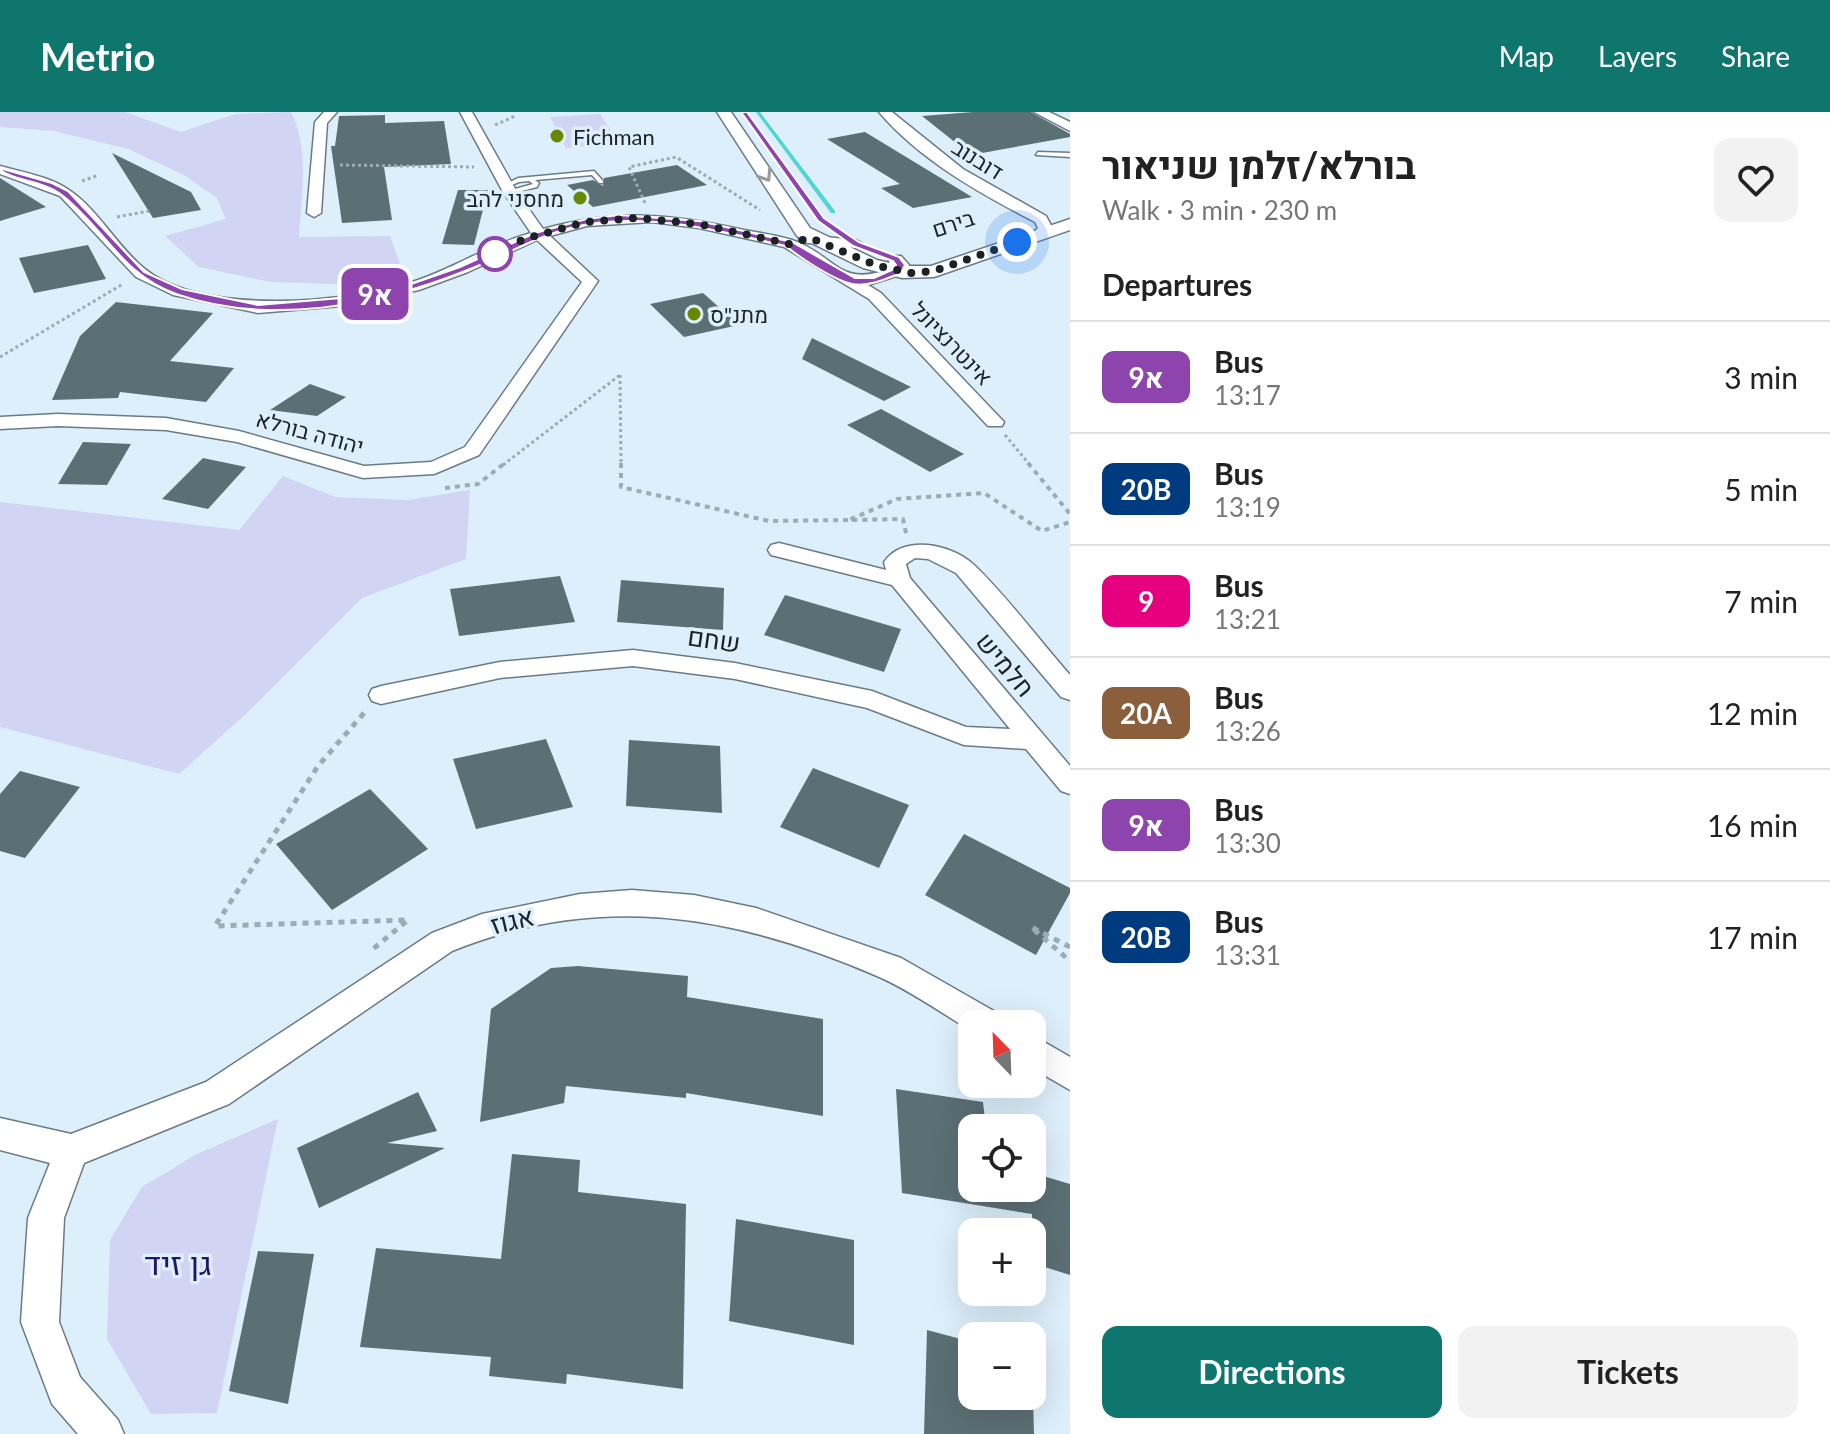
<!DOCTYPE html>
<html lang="en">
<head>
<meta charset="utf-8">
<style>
	:root { --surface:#fff; --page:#f2f2f2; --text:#222; --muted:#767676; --line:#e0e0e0; --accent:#0f766e }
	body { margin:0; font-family:Lato,Heebo,sans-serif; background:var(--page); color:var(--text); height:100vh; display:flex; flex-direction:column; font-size:30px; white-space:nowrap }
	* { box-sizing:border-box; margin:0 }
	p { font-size:26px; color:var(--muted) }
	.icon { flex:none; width:44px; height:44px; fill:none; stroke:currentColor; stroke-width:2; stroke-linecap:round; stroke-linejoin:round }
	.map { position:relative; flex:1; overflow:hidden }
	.details { display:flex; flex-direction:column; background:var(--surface); width:760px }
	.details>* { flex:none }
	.badge { padding:0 16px; border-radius:12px; font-size:28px; line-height:52px }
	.needle { width:52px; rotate:337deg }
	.tools { position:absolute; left:958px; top:898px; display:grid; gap:16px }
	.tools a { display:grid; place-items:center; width:88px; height:88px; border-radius:16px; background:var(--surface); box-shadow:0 8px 32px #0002; font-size:40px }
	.you { position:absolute; width:40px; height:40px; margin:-20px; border:6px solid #fff; border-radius:50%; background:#1a73e8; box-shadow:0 0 0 12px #1a73e833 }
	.map>.badge { position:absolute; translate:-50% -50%; box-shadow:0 0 0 4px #fff }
	h2 { padding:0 32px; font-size:30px; line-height:72px }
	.round { display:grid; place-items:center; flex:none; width:84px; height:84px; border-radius:16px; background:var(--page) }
	.overview { display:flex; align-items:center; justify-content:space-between; height:136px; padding:0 32px }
	h1 { font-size:38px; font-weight:700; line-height:60px }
	.primary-button { display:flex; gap:16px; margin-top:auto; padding:16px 32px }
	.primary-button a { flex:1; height:92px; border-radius:16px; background:var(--accent); color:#fff; font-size:32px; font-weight:700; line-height:92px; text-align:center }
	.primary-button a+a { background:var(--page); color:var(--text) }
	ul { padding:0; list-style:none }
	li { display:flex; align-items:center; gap:24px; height:112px; padding:0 32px; border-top:2px solid var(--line) }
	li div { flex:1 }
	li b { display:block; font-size:30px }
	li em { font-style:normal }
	li .badge { min-width:88px; font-weight:700; text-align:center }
	header { display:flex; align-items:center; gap:48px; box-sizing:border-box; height:112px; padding:0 40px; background:var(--accent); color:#fff }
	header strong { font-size:38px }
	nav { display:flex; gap:44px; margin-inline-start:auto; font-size:28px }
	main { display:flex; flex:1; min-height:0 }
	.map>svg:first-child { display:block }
	.green { fill:#d1d4f2 }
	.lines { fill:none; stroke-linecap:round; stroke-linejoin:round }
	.stream { fill:#50d5d0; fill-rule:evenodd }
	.building { fill:#5b7075 }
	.service-casing { stroke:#6b7b85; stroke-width:3 }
	.minor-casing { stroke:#6b7b85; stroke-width:3 }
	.tertiary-casing { stroke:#6b7b85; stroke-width:3 }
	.path-far2 { stroke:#9dabb5; stroke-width:3; stroke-dasharray:3 3; stroke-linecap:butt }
	.path-far1 { stroke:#9dabb5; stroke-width:4; stroke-dasharray:5 5; stroke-linecap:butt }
	.path { stroke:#9dabb5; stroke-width:5; stroke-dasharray:6 6; stroke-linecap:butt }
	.service { fill:#fff; fill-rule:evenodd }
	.minor { fill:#fff; fill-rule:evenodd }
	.tertiary { fill:#fff; fill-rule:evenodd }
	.oneway { stroke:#989c9d }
	.line { fill:#8e44ad; stroke:#fff; stroke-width:2 }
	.walk { stroke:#1b2226; stroke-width:8; stroke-dasharray:0 14.4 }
	.poi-dot { fill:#688803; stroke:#ddeffb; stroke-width:3 }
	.stop-dot { fill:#fff; stroke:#8e44ad; stroke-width:4 }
	.labels { text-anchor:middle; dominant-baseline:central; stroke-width:7; stroke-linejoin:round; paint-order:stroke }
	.far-poi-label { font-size:22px; fill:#1b2226; stroke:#ddeffb; text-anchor:start }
	.far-street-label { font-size:22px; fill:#1b2226; stroke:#ddeffb }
	.street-label { font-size:26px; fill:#1b2226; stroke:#ddeffb }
	.near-park-label { font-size:32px; fill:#24126d; stroke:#ddeffb }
</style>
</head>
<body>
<header>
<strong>Metrio</strong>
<nav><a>Map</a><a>Layers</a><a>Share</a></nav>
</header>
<main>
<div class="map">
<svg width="1070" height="1322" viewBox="0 0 1070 1322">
	<rect width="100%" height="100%" fill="#ddeffb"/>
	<!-- green -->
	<g class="green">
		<path d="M0 0H125L181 20 236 2 291 0C310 38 301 84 299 125L390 124 403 160 334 172 271 170 199 155 165 124 226 107 217 86 182 62 128 37 54 19 0 15Z"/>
		<path d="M600 2 619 32 566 36 550 5Z"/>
		<path d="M283 364 335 385 408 388 470 378 466 447 362 486 247 601 179 662 0 615V390L239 418Z"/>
		<path d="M278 1007 217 1301 151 1302 107 1227 110 1128 142 1075 197 1042Z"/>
	</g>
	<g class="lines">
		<!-- stream -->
		<path class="stream" d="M756 0H760L835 99V101H831Z"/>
	</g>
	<!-- building -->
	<g class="building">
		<path d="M973 0H1031L1070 22V25L971 43 922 4Z"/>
		<path d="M385 3V11L444 9 451 52 384 55 392 108 342 111 331 34H335L339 4Z"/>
		<path d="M865 20 972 85 913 96 881 76 900 72 827 27Z"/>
		<path d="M112 41 191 80 201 98 153 106Z"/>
		<path d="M677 53 707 73 593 95 567 73 593 68 603 74 604 66Z"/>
		<path d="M0 66 46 95 0 109Z"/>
		<path d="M458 78H488L474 133 442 132Z"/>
		<path d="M88 133 106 167 34 181 19 146Z"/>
		<path d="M703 181 739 213 684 225 650 192Z"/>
		<path d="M116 190 213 201 170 249 234 256 206 290 120 280 118 286 52 288 80 224Z"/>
		<path d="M812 226 911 275 884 289 802 247Z"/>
		<path d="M310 272 346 285 317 304 270 298Z"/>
		<path d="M881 297 964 342 930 360 847 313Z"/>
		<path d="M83 330 131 332 107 373 58 372Z"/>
		<path d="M203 346 246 355 208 397 162 387Z"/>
		<path d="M560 464 575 510 459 524 450 477Z"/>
		<path d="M621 468 724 476 723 518 617 510Z"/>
		<path d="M785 483 901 517 884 560 764 523Z"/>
		<path d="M546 627 573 695 476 717 453 647Z"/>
		<path d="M629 628 720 634 722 701 626 694Z"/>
		<path d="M813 656 909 693 879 756 780 715Z"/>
		<path d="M20 659 80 675 25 746 0 739V682Z"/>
		<path d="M370 677 428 737 332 798 276 732Z"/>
		<path d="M964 722 1070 776V781L1036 843 925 783Z"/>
		<path d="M578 854 688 864 687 885 823 907V1004L686 981V986L566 974 564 991 480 1010 491 897 551 856Z"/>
		<path d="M896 977 983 990 986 1016H972V1076H1033V1061L1070 1072V1163L1032 1151V1102L902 1081Z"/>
		<path d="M418 980 437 1019 387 1031 445 1036 319 1096 297 1036Z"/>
		<path d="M512 1042 580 1048 578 1080 686 1092 683 1277 567 1262 566 1272 489 1264 491 1245 360 1235 376 1136 501 1147Z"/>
		<path d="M736 1107 854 1128V1233L729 1209Z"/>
		<path d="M258 1139 314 1142 288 1292 229 1279Z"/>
		<path d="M927 1218 972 1230V1284H1033L1034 1322H924Z"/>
	</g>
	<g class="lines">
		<defs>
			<g id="service">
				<path d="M1038 40 1070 41V45L1036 43Z"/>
				<path d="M594 59 603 69V71H599L592 63 535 68 539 71 537 75 510 82 507 80 508 79 533 72 529 69 519 70 507 75 504 73 518 66Z"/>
			</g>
			<g id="minor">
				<path d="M324 0H337L327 11 321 101 314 105 307 101 315 10Z"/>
				<path d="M460 0H472L517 80 543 117C617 97 669 101 744 118 759 121 777 123 792 128 836 143 838 177 892 156L888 147 891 144H901L909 153 903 162 868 173 881 181 1004 310 1002 314H988L869 187 784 135 699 116 652 110 587 114 550 124 598 169 479 343 434 362 363 366 237 330 166 318 58 314 0 317V305L58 302 166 306 239 319 364 354 431 350 465 335 582 170 537 128 468 160 419 178 341 194 258 201 173 183 136 165 60 84 0 62V54C22 60 51 65 69 78 99 98 117 135 145 157 202 204 346 191 412 170 453 157 490 132 531 121L503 80Z"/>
				<path d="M879 0H892L963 57 1046 104 1053 117 1044 125H1034L1032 122 1038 116 1035 110C979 81 920 48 879 0Z"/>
				<path d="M1034 0H1049L1070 10V19Z"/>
				<path d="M804 123 856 128 863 132 856 136 799 130V124Z"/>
				<path d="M779 431 886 458 884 450C903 422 951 432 973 452 1006 483 1039 528 1070 563V588L1061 585 956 461 928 447 915 446 906 452 910 466 1070 654V682L1061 679 1026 637 964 633 867 596 735 567 633 554 500 566 381 592 372 589 369 583 372 577 381 574 500 550 633 538 735 551 872 579 966 615 1010 617 892 473 771 443 768 438 771 433Z"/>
				<path d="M632 778 694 783 756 796 901 846 999 902 1004 912H972V919C941 901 910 878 877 864 735 803 600 779 452 839L229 992 84 1051 64 1106 59 1210 80 1265 118 1308 124 1322H78L52 1292 21 1210 28 1106 50 1051 0 1038V1006L71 1022 206 970 432 821 482 802 580 782Z"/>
				<path d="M1032 923 1070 945V978L1032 956Z"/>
			</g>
			<path id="tertiary" d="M717 0H731L810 116 877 148 902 154H931L1070 107V118L934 165 902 166 863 156 797 124Z"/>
		</defs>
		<!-- service casing -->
		<use href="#service" class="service-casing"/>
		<!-- minor casing -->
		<use href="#minor" class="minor-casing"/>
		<!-- tertiary casing -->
		<use href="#tertiary" class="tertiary-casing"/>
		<!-- path-far2 -->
		<g class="path-far2">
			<path d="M495 13 515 4"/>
			<path d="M340 53 474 55"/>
			<path d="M82 69 99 63"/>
			<path d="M645 91 629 55 676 45 760 98"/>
			<path d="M117 105 149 99"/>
			<path d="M0 245 123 172"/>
			<path d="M620 263 621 353"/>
			<path d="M1005 323 1030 353"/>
			<path d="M503 353 620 263"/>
		</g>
		<!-- path-far1 -->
		<g class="path-far1">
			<path d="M621 351V375L769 409 849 408"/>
			<path d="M1028 351 1070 402"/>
			<path d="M445 376 478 372 505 351"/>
			<path d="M906 421 903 407 849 408 897 387 984 381 1042 419 1070 410"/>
		</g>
		<!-- path -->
		<g class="path">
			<path d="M364 601 318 654 215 814 408 808 373 837"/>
			<path d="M1070 835 1031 815 1070 849"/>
		</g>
		<!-- service -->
		<use href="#service" class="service"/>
		<!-- minor -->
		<use href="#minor" class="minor"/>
		<!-- tertiary -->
		<use href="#tertiary" class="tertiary"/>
	</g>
	<!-- one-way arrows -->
	<defs><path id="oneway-chevron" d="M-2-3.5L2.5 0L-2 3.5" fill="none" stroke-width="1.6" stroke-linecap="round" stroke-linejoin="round" transform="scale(2)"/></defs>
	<use class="oneway" href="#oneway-chevron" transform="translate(766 64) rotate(57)"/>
	<!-- line -->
	<path class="line" d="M741 0H747L824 106 859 130 899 145 905 153 901 161C886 167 869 175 852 172 834 168 800 146 786 134 722 119 655 102 589 112 544 119 507 143 465 159 378 194 267 214 176 182 121 162 105 117 63 84 44 68 16 70 0 58L3 57 52 71 68 79 144 160 182 177 258 193 341 186 411 172 460 155 535 121 586 107 619 103 699 109 792 130 855 166H874L894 157 896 153 893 149 853 134 818 109Z"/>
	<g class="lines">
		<!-- walk -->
		<path class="walk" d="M495 142 524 127 586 110 636 106 699 112 789 132 810 126 878 154 911 161 934 159 1017 130"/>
	</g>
	<!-- markers -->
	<g class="poi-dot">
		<circle cx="557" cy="24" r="8"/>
		<circle cx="580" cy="86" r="8"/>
		<circle cx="694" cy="202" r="8"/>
	</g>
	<circle class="stop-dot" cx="495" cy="142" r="16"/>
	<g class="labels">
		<!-- far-poi labels -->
		<g class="far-poi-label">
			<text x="573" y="24">Fichman</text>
			<text x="564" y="86" text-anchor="end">מחסני להב</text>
			<text x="710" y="202">מתנ"ס</text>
		</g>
		<!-- far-street labels -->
		<g class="far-street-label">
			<text transform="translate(978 47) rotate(32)">דובנוב</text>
			<text transform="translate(953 111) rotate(-18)">בירם</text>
			<text transform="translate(952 231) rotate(46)">אינטרנציונל</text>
			<text transform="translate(310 320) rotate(15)">יהודה בורלא</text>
		</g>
		<!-- street labels -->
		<g class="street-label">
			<text transform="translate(714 527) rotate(8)">שחם</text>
			<text transform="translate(1006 552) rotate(50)">חלמיש</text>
			<text transform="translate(512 808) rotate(-13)">אגוז</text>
		</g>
		<!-- near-park labels -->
		<g class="near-park-label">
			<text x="178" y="1150">גן זיד</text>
		</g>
	</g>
</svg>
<div class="tools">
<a><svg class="needle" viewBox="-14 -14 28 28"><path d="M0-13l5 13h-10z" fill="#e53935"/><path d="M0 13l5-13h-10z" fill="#767676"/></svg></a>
<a><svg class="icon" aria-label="locate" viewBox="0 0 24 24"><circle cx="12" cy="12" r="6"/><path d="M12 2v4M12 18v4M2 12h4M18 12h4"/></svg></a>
<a>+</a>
<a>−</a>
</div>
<div class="you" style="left:1017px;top:130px"></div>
<b class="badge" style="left:375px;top:182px;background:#8e44ad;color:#fff">9א</b>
</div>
<section class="details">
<div class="overview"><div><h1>בורלא/זלמן שניאור</h1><p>Walk · 3 min · 230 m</p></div><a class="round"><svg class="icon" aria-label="heart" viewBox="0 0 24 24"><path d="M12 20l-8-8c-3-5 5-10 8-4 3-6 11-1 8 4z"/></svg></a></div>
<h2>Departures</h2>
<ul>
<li><span class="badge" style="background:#8e44ad;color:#fff">9א</span><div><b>Bus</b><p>13:17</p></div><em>3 min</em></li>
<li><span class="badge" style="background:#003b80;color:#fff">20B</span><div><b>Bus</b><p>13:19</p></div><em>5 min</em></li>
<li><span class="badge" style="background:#e6007e;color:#fff">9</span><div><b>Bus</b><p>13:21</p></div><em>7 min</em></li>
<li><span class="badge" style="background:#8b5e3c;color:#fff">20A</span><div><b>Bus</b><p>13:26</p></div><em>12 min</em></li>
<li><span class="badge" style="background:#8e44ad;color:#fff">9א</span><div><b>Bus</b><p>13:30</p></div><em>16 min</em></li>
<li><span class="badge" style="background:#003b80;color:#fff">20B</span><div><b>Bus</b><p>13:31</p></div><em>17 min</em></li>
</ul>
<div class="primary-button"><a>Directions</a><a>Tickets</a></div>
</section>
</main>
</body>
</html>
